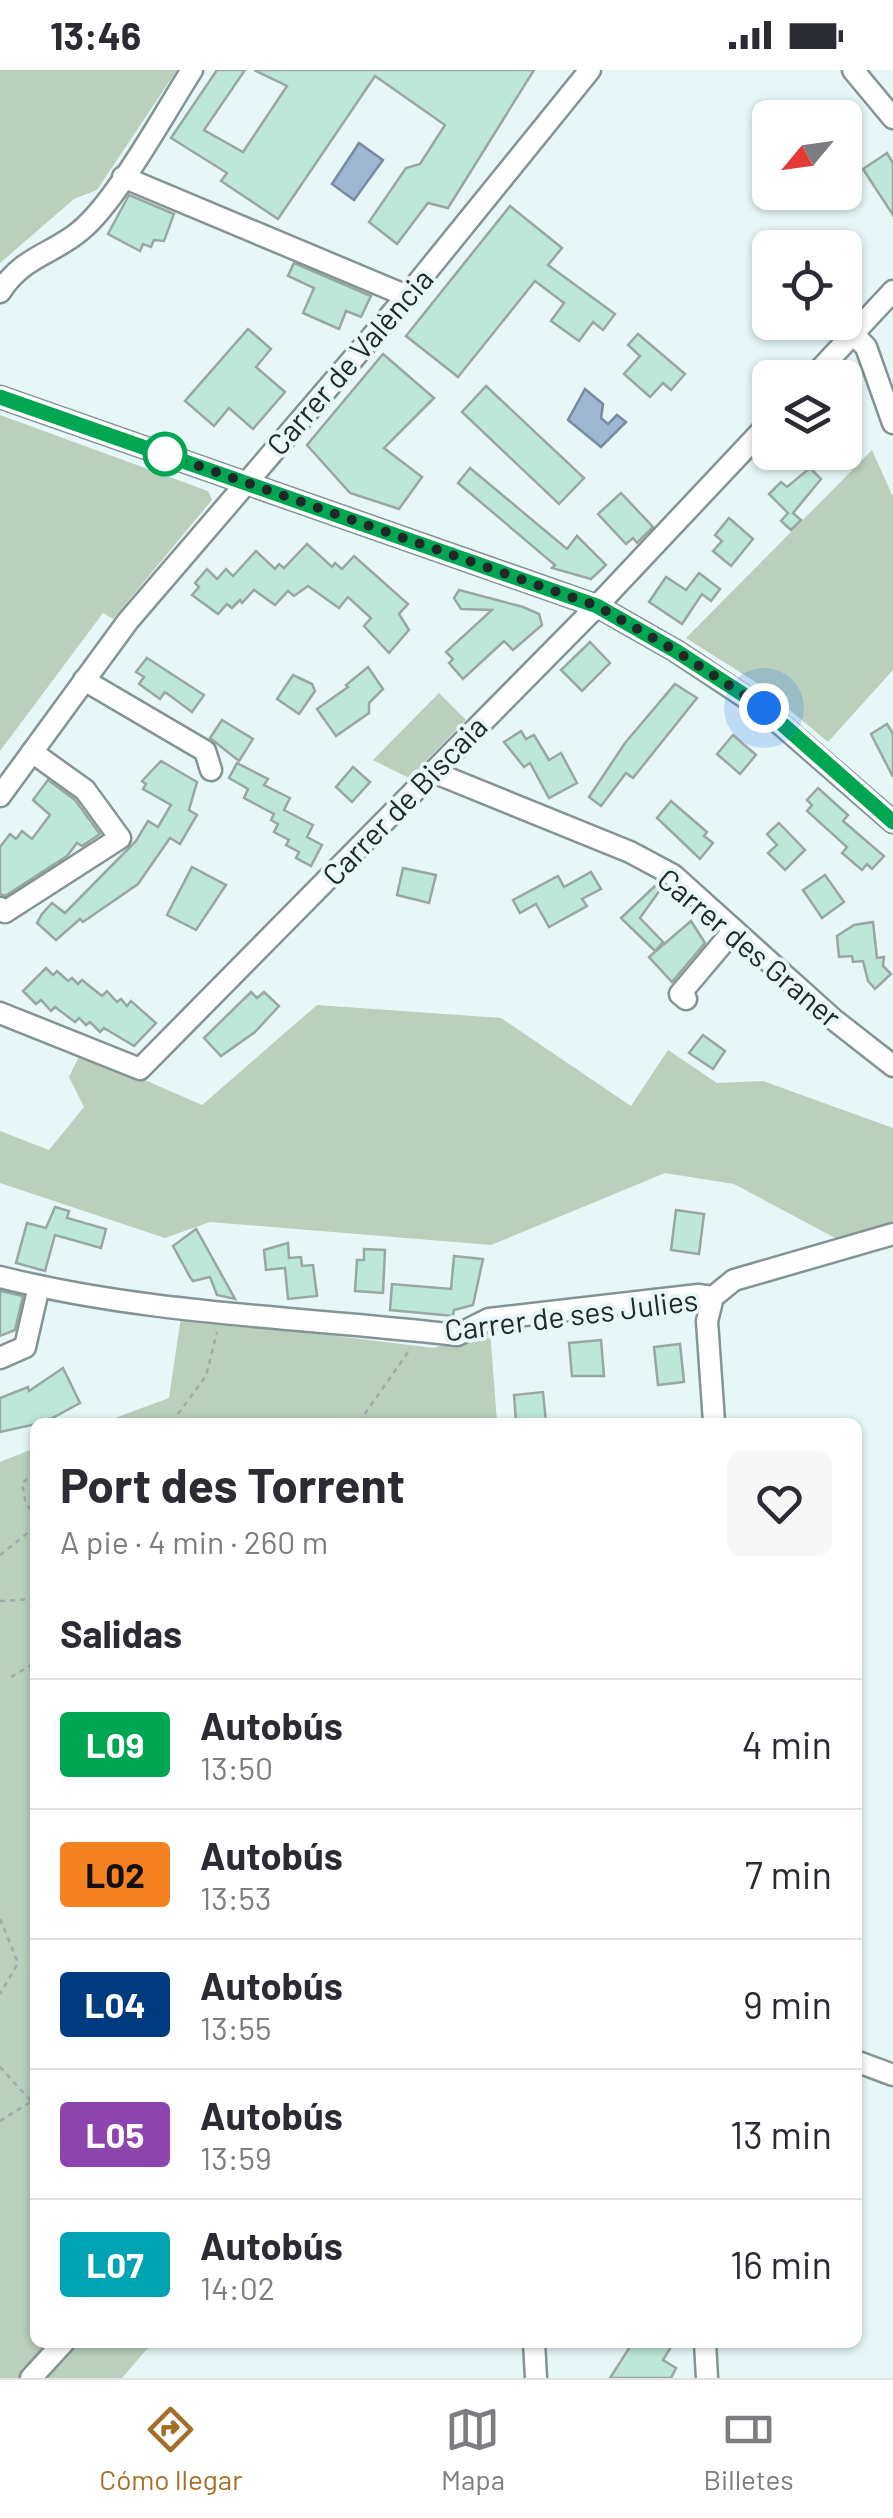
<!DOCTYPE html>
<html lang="es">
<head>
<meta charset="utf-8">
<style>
	:root { --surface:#fff; --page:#f7f7f7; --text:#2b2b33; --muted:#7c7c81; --line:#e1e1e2; --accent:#a47029 }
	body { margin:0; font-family:Barlow,sans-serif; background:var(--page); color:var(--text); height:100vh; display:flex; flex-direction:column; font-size:38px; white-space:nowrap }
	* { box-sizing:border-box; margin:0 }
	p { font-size:32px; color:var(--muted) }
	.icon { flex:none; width:55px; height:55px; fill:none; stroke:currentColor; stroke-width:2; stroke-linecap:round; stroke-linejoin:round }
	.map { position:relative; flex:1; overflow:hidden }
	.details { position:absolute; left:30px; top:1348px; width:832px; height:930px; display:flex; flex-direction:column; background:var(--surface); border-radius:15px; box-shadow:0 2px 8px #0004 }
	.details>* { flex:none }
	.badge { padding:0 20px; border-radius:8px; font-size:35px; line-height:65px }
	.needle { width:65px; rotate:241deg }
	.controls { position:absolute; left:752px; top:30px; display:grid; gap:20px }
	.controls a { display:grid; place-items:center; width:110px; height:110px; border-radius:15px; background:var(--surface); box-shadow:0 2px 8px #0004; font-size:50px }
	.you { position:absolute; width:50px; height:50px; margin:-25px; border:8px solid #fff; border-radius:50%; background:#1a73e8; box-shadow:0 0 0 15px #1a73e833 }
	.map>.badge { position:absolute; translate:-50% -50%; box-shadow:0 0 0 5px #fff }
	h2 { padding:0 30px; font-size:38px; line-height:90px }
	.round { display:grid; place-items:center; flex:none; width:105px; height:105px; border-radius:15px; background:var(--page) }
	.headline { display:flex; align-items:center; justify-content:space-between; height:170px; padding:0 30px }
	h1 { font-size:48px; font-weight:700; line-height:75px }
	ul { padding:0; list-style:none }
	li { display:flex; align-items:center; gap:30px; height:130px; padding:0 30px; border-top:2px solid var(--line) }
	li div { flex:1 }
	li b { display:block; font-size:38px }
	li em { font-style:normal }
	li .badge { min-width:110px; font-weight:700; text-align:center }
	.status { display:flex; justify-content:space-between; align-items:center; height:70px; padding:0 50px; background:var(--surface); direction:ltr }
	.status svg { height:28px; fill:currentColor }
	.dock { display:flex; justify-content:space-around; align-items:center; height:140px; border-top:2px solid var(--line); background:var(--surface); font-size:28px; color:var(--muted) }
	.dock a { display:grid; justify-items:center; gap:5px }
	.dock .on { color:var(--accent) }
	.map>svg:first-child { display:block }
	.green { fill:#bacfbc }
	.water { fill:#9eb7d3; stroke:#788ca0; stroke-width:2.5 }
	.building { fill:#bce7d9; stroke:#99a7a2; stroke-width:2.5 }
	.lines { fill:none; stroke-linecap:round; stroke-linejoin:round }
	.minor-casing { stroke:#849494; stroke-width:25 }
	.path { stroke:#9eaaab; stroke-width:2.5; stroke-dasharray:5 5; stroke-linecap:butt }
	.minor { stroke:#fff; stroke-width:20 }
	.line-casing { stroke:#fff; stroke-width:22 }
	.line { stroke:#00a651; stroke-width:15 }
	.walk { stroke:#212828; stroke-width:10; stroke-dasharray:0 18 }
	.stop-dot { fill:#fff; stroke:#00a651; stroke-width:5 }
	.labels { text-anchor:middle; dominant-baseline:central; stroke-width:8; stroke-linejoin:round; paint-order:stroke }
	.street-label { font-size:30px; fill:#212828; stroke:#e7f7f8 }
</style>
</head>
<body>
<div class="status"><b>13:46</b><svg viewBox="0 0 49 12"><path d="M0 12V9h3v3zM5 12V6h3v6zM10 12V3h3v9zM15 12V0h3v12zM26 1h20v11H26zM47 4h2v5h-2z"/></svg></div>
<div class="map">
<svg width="893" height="2308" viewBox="0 0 893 2308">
	<rect width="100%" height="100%" fill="#e7f7f8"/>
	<!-- green -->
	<g class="green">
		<path d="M0 0H177L97 120 74 129 0 193Z"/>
		<path d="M0 345 208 421 212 430 113 549 103 543 0 681Z"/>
		<path d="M872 380 893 427V600L828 672 760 615 686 568Z"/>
		<path d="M439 623 466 650 409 708 373 690Z"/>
		<path d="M317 935 501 948 631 1036 668 980 717 1013 763 1011 893 1058V1152L839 1170 734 1114 665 1103 491 1175 210 1152 165 1168 0 1113V1061L49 1080 84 1037 69 1007 81 982 202 1035Z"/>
		<path d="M181 1247 434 1278 490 1260 497 1352H104L169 1328Z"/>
		<path d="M35 1378V2272L159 2273 146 2280 122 2308H0V1392Z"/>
	</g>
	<!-- water -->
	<g class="water">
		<path d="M359 73 383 90 354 130 332 114Z"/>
		<path d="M585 319 603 334 601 348 608 354 617 345 626 352 601 377 568 350Z"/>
	</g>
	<!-- building -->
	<g class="building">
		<path d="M217 0H245L204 60 243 82 287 16 254 0H534L448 138 428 133 397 174 369 152 406 98 420 94 445 55 375 6 278 149 221 111 227 103 171 68Z"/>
		<path d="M887 83 893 93V145L863 99Z"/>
		<path d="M129 125 174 144 164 171 154 170 151 177 143 174 140 181 108 164Z"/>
		<path d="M510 136 562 178 548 195 615 244 603 260 593 252 579 271 551 251 564 233 535 211 458 307 406 266Z"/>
		<path d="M294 193 371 226 361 247 346 241 339 259 303 243 314 218 288 206Z"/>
		<path d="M248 259 271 279 256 297 285 322 253 359 229 338 214 356 185 331Z"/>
		<path d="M638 264 685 304 671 320 663 313 650 327 624 304 640 286 628 275Z"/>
		<path d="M383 284 434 328 384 378 422 407 399 439 350 423 307 375Z"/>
		<path d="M486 316 584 408 559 434 462 342Z"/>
		<path d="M470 398 567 479 577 466 606 495 591 509 552 498 555 495 458 413Z"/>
		<path d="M810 398 821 409 793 443 801 450 791 460 781 451 788 443 769 424 781 412 787 417Z"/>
		<path d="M621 423 653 457 637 473 633 468 626 474 598 444Z"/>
		<path d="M729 448 753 469 731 496 713 481 722 471 715 465Z"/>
		<path d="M307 474 332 497 335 493 342 499 354 486 408 534 399 544 409 560 389 583 364 556 371 548 348 527 339 538 308 516 294 526 288 521 275 535 254 520 242 533 240 530 232 538 227 534 218 544 192 525 199 517 195 513 207 499 217 509 226 499 233 506 256 481 275 499 279 494 284 498Z"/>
		<path d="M699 503 720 519 711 531 702 524 682 554 649 532 666 507 686 520Z"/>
		<path d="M459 520 523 537 539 544 542 555 513 580 504 571 463 609 449 593 453 589 446 582 492 540 461 539 454 528Z"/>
		<path d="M590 572 610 593 582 621 561 600Z"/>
		<path d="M147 588 204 625 192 642 165 622 160 629 139 614 144 607 136 602Z"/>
		<path d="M368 597 383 619 369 633V643L336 666 317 639 348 617 346 615Z"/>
		<path d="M293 605 312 614 315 621 299 644 277 629Z"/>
		<path d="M675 614 697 628 633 708 626 703 601 736 589 727 625 673Z"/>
		<path d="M222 650 253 669 239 691 210 668Z"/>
		<path d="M887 654 893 664V707L871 664Z"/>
		<path d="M521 661 526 669 534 665 549 690 561 683 577 713 549 728 530 693 524 697 504 672Z"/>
		<path d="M733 665 756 685 740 704 717 684Z"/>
		<path d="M161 691 197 712 189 740 197 745 180 774 170 768 138 814 83 852 80 849 56 870 37 853 42 844 52 833 65 843 136 771 148 751 158 757 171 735 143 719 146 714 142 711Z"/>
		<path d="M237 693 268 709 264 715 290 728 284 740 313 755 307 767 322 775 311 796 296 788 299 782 286 775 289 770 274 762 278 754 271 750 274 744 244 728 248 719 229 708Z"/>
		<path d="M353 697 370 712 352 732 336 717Z"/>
		<path d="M48 710 75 730 100 764 82 776 77 773 67 786 5 826 0 824V777L10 764 16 769 22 761 32 769 50 745 33 730Z"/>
		<path d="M818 718 848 745 843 751 884 786 872 799 867 794 862 800 842 783 847 777 807 741 812 735 807 730Z"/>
		<path d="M671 731 707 762 704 766 713 773 700 789 657 748Z"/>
		<path d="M779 753 805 780 785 800 768 783 777 775 767 764Z"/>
		<path d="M192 797 226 815 196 860 167 845Z"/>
		<path d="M403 798 436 805 429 833 397 825Z"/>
		<path d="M591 802 601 819 582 829 587 836 549 857 536 834 520 843 513 830 558 806 564 817Z"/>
		<path d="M825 805 844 832 822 848 803 820Z"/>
		<path d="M655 816 660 820 640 848 663 872 655 881 621 848Z"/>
		<path d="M691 851 705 873 672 912 649 887Z"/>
		<path d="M873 852 877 888 884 887 883 896 891 904 875 919 868 911 863 891 853 892 852 886 839 887 837 866 854 855Z"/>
		<path d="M46 898 53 905 57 901 68 911 72 908 78 914 82 910 102 926 107 921 117 932 121 929 127 936 131 931 156 953 134 976 104 958 100 962 90 952 86 955 79 948 75 952 55 937 51 941 41 930 36 934 23 921Z"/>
		<path d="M251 922 257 928 264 922 279 936 255 962 221 986 204 968Z"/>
		<path d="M703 965 725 981 713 999 689 983Z"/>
		<path d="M55 1137 69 1141 67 1148 106 1159 101 1178 55 1165 45 1201 16 1193 27 1153 46 1158Z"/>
		<path d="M676 1140 704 1144 699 1184 671 1180Z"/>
		<path d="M196 1159 199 1164 235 1229 217 1225 210 1207 193 1211 190 1207 173 1176Z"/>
		<path d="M288 1173 289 1188 301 1187 302 1196 313 1195 317 1226 288 1229 285 1198 266 1200 264 1180Z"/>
		<path d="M364 1179 385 1180 383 1223 355 1221 357 1190H364Z"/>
		<path d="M454 1186 483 1189 473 1235 454 1240 453 1246 390 1240 392 1214 451 1219Z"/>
		<path d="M0 1221 23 1226 15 1260 0 1266Z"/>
		<path d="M601 1270 604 1306H572L569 1273Z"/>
		<path d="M680 1274 684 1312 658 1315 654 1277Z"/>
		<path d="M63 1298 80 1333 45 1352 0 1362V1328L28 1317 29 1321Z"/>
		<path d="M543 1322 546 1352H516L514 1325Z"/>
		<path d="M633 2272H674L663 2290 676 2298 671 2308H610Z"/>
	</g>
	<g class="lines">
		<defs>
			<g id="minor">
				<path d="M853 0 893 48"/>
				<path d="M123 107 407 226"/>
				<path d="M0 222C23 186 53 184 80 161 116 132 165 42 192 0"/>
				<path d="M853 264 866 277 893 353"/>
				<path d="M812 308 893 221"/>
				<path d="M0 327 597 536 676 581 763 639 893 752"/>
				<path d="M84 610 205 681 211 700"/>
				<path d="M433 702 630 782 673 805 833 949 893 996"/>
				<path d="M0 726 128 551 407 226 590 0"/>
				<path d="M0 838 5 842 120 768 85 720 32 682"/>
				<path d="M686 929 680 924 734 860"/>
				<path d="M0 943 140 999 597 536 770 352"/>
				<path d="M0 1207C151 1245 304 1247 457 1265L489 1249 698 1225 713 1227"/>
				<path d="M713 1227 734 1210 893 1164"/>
				<path d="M713 1227 707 1251 714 1352"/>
				<path d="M0 1288 25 1277 39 1216"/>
				<path d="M858 1992 893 2005"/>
				<path d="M534 2272 536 2308"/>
				<path d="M705 2272 707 2308"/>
				<path d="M31 2308 64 2272"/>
			</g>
		</defs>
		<!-- minor casing -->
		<use href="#minor" class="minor-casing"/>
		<!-- path -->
		<g class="path">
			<path d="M172 1352 206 1306 217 1262"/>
			<path d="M359 1352 411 1278"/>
			<path d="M35 1403 22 1413 26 1434 35 1446"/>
			<path d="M0 1485 35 1457"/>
			<path d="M0 1531 35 1529"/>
			<path d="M11 1607 35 1593"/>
			<path d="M0 1849 18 1893 0 1924"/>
			<path d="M0 1997 31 2031 35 2047"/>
			<path d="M0 2051 35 2029"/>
		</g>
		<!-- minor -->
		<use href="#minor" class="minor"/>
	</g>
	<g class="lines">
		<defs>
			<path id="line" d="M0 327 597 536 676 581 764 638 893 752"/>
		</defs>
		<!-- line casing -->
		<use href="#line" class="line-casing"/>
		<!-- line -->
		<use href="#line" class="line"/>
		<!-- walk -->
		<path class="walk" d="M165 384 597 536 676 581 764 638"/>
	</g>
	<!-- markers -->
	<circle class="stop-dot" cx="165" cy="384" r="20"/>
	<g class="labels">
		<!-- street labels -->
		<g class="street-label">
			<text transform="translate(349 291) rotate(-49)">Carrer de València</text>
			<text transform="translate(404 730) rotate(-46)">Carrer de Biscaia</text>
			<text transform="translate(750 877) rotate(40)">Carrer des Graner</text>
			<text transform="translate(571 1244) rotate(-7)">Carrer de ses Julies</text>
		</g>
	</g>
</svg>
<div class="controls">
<a><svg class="needle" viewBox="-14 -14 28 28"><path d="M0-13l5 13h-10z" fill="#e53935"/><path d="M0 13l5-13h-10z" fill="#7c7c81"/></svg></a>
<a><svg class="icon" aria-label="locate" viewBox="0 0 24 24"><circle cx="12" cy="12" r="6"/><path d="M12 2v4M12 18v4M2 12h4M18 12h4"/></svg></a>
<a><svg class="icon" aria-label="layers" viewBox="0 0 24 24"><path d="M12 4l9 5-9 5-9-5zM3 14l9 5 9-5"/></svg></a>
</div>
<div class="you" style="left:764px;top:638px"></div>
<section class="details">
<div class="headline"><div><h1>Port des Torrent</h1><p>A pie · 4 min · 260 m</p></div><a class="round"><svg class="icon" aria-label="heart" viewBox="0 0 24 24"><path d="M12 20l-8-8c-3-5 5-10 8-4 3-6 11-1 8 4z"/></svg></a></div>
<h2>Salidas</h2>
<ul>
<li><span class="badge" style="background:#00a651;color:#fff">L09</span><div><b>Autobús</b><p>13:50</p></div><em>4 min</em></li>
<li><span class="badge" style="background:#f58220;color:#111">L02</span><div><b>Autobús</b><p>13:53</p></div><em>7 min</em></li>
<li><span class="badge" style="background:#003b80;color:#fff">L04</span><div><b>Autobús</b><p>13:55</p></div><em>9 min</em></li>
<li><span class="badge" style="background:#8e44ad;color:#fff">L05</span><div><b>Autobús</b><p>13:59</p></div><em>13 min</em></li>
<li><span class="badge" style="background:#00a3b4;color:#fff">L07</span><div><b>Autobús</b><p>14:02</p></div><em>16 min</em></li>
</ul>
</section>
</div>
<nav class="dock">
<a class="on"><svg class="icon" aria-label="directions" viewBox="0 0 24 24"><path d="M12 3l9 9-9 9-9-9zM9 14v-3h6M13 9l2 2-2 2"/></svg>Cómo llegar</a>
<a><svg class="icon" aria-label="map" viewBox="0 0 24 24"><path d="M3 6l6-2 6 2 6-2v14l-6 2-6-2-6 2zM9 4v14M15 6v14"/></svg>Mapa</a>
<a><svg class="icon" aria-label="tickets" viewBox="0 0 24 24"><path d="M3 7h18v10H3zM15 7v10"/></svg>Billetes</a>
</nav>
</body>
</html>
